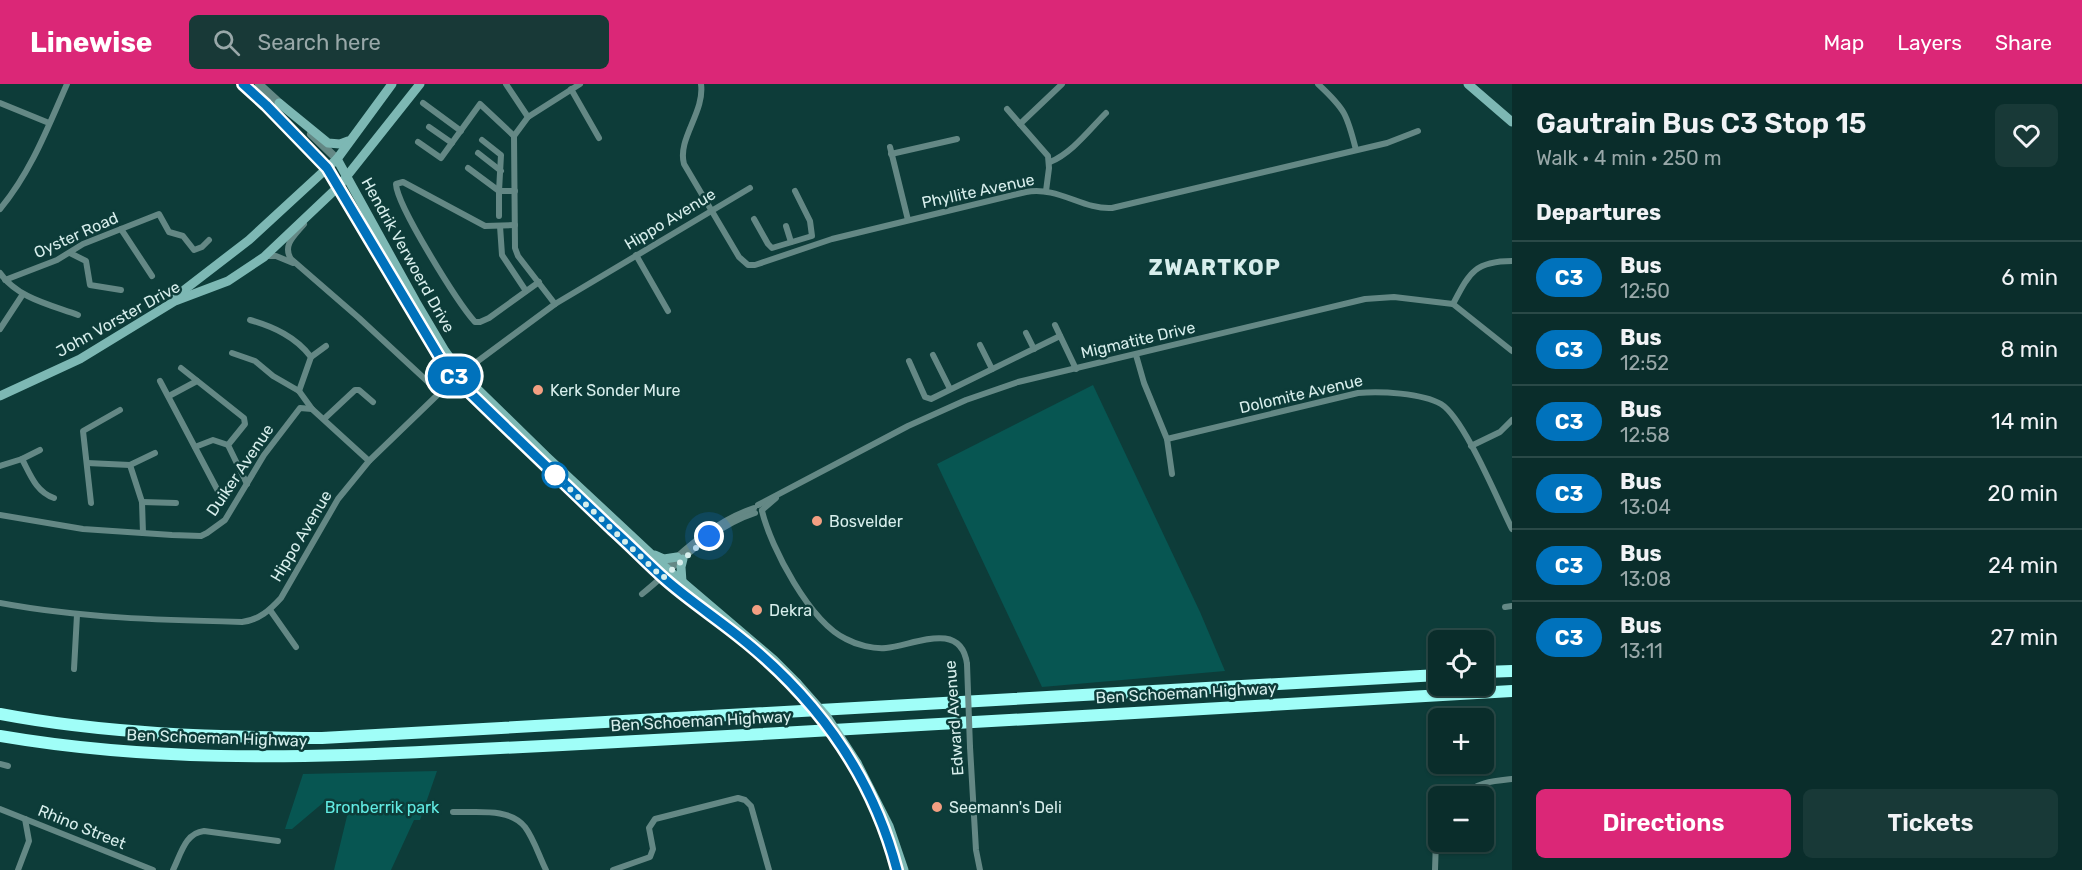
<!DOCTYPE html>
<html lang="en">
<head>
<meta charset="utf-8">
<style>
	:root { --surface:#0a2d2b; --page:#183937; --text:#f1f3f6; --muted:#99a8a9; --line:#2a4947; --accent:#db2777 }
	body { margin:0; font-family:Rubik,sans-serif; background:var(--page); color:var(--text); height:100vh; display:flex; flex-direction:column; font-size:22px; white-space:nowrap }
	* { box-sizing:border-box; margin:0 }
	p { font-size:20px; color:var(--muted) }
	.icon { flex:none; width:33px; height:33px; fill:none; stroke:currentColor; stroke-width:2; stroke-linecap:round; stroke-linejoin:round }
	.map { position:relative; flex:1; overflow:hidden }
	.panel { display:flex; flex-direction:column; background:var(--surface); width:570px }
	.panel>* { flex:none }
	.badge { padding:0 12px; border-radius:20px; font-size:21px; line-height:39px }
	.fabs { position:absolute; left:1428px; top:546px; display:grid; gap:12px }
	.fabs a { display:grid; place-items:center; width:66px; height:66px; border-radius:9px; background:var(--surface); box-shadow:0 2px 4px #0004,0 0 0 2px var(--line); font-size:30px }
	.you { position:absolute; width:30px; height:30px; margin:-15px; border:4px solid #fff; border-radius:50%; background:#1a73e8; box-shadow:0 0 0 9px #1a73e833 }
	.map>.badge { position:absolute; translate:-50% -50%; box-shadow:0 0 0 3px #fff }
	h2 { padding:0 24px; font-size:22px; line-height:54px }
	.round { display:grid; place-items:center; flex:none; width:63px; height:63px; border-radius:9px; background:var(--page) }
	.summary { display:flex; align-items:center; justify-content:space-between; height:102px; padding:0 24px }
	h1 { font-size:28px; font-weight:600; line-height:45px }
	.action { display:flex; gap:12px; margin-top:auto; padding:12px 24px }
	.action a { flex:1; height:69px; border-radius:9px; background:var(--accent); color:#fff; font-size:24px; font-weight:600; line-height:69px; text-align:center }
	.action a+a { background:var(--page); color:var(--text) }
	ul { padding:0; list-style:none }
	li { display:flex; align-items:center; gap:18px; height:72px; padding:0 24px; border-top:2px solid var(--line) }
	li div { flex:1 }
	li b { display:block; font-size:22px }
	li em { font-style:normal }
	li .badge { min-width:66px; font-weight:700; text-align:center }
	header { display:flex; align-items:center; gap:36px; box-sizing:border-box; height:84px; padding:0 30px; background:var(--accent); color:#fff }
	header strong { font-size:28px }
	nav { display:flex; gap:33px; margin-inline-start:auto; font-size:21px }
	.search { width:420px; height:54px; background:var(--page); display:flex; align-items:center; gap:15px; box-sizing:border-box; padding:0 21px; border-radius:9px; color:var(--muted); font-size:22px }
	main { display:flex; flex:1; min-height:0 }
	.map>svg:first-child { display:block }
	.green { fill:#075652 }
	.lines { fill:none; stroke-linecap:round; stroke-linejoin:round }
	.minor { stroke:#648885; stroke-width:6 }
	.tertiary { stroke:#648885; stroke-width:8 }
	.secondary { stroke:#7db8b4; stroke-width:9 }
	.motorway { stroke:#a0fef8; stroke-width:12 }
	.minor-bridge { stroke:#648885; stroke-width:6 }
	.secondary-bridge { stroke:#7db8b4; stroke-width:9 }
	.line-casing { stroke:#fff; stroke-width:14 }
	.line { stroke:#0072bc; stroke-width:9 }
	.walk { stroke:#d7eeec; stroke-width:6; stroke-dasharray:0 10.8 }
	.poi-dot { fill:#f39f82; stroke:#0d3c39; stroke-width:2 }
	.stop-dot { fill:#fff; stroke:#0072bc; stroke-width:3 }
	.labels { text-anchor:middle; dominant-baseline:central; stroke-width:5; stroke-linejoin:round; paint-order:stroke }
	.street-label { font-size:16px; fill:#d7eeec; stroke:#0d3c39 }
	.poi-label { font-size:16px; fill:#d7eeec; stroke:#0d3c39; text-anchor:start }
	.park-label { font-size:16px; fill:#61ebe3; stroke:#0d3c39 }
	.district-label { font-size:22px; font-weight:bold; letter-spacing:1.5px; fill:#d7eeec; stroke:#0d3c39 }
</style>
</head>
<body>
<header>
<strong>Linewise</strong>
<div class="search"><svg class="icon" aria-label="search" viewBox="0 0 24 24"><circle cx="10" cy="10" r="6"/><path d="M15 15l6 6"/></svg>Search here</div>
<nav><a>Map</a><a>Layers</a><a>Share</a></nav>
</header>
<main>
<div class="map">
<svg width="1512" height="786" viewBox="0 0 1512 786">
	<rect width="100%" height="100%" fill="#0d3c39"/>
	<!-- green -->
	<g class="green">
		<path d="M1093 301 1200 528 1225 587 1042 603 937 380Z"/>
		<path d="M437 687 420 736H414L391 786H334L348 728 324 718 292 745H285L303 690Z"/>
	</g>
	<g class="lines">
		<!-- minor -->
		<g class="minor">
			<path d="M506 0 528 33"/>
			<path d="M701 0C705 28 677 55 684 80L739 173 748 181H755L832 155 1026 108C1058 102 1083 126 1112 124L1387 59 1418 47"/>
			<path d="M1318 0C1345 25 1347 30 1356 66"/>
			<path d="M571 5 599 54"/>
			<path d="M0 19 49 39"/>
			<path d="M423 19 461 47"/>
			<path d="M1007 25 1048 72 1049 84 1046 107"/>
			<path d="M1020 40 1062 0"/>
			<path d="M429 43 452 59"/>
			<path d="M482 56 501 71 499 107H515"/>
			<path d="M418 58 441 74 480 20 514 52"/>
			<path d="M890 63 908 136"/>
			<path d="M478 69 501 87"/>
			<path d="M891 70 957 55"/>
			<path d="M1050 78C1072 69 1089 46 1106 29"/>
			<path d="M468 84 499 107V132"/>
			<path d="M0 125C31 88 48 43 67 0"/>
			<path d="M754 135 768 160 772 164 812 152 810 137 795 107"/>
			<path d="M304 140C295 151 282 161 291 175L359 234 440 309"/>
			<path d="M515 141 485 142 403 98 396 100C397 122 458 219 475 238H480L489 234 539 198"/>
			<path d="M500 142 502 171 526 207"/>
			<path d="M786 142 791 158"/>
			<path d="M121 145 152 192"/>
			<path d="M70 169 86 177 90 201 121 206"/>
			<path d="M636 171 668 227"/>
			<path d="M266 172H276L293 179"/>
			<path d="M0 189C17 214 51 221 78 231"/>
			<path d="M5 196 57 176 83 160 159 130 169 148 183 152 194 166 202 163 209 156"/>
			<path d="M555 220 518 172 515 164 514 52 528 33 580 0"/>
			<path d="M1453 220C1469 190 1474 177 1512 177"/>
			<path d="M250 236C274 243 296 253 311 273"/>
			<path d="M1055 241 1076 285"/>
			<path d="M0 245 23 210"/>
			<path d="M1026 249 1034 265"/>
			<path d="M980 261 992 285"/>
			<path d="M232 269 255 277 273 292 299 307 312 325"/>
			<path d="M933 271 950 305"/>
			<path d="M1136 271 1144 299 1167 355 1172 390"/>
			<path d="M909 277 925 313 931 315 1060 252"/>
			<path d="M181 284 244 334 245 340 228 361 247 400"/>
			<path d="M160 297 218 407"/>
			<path d="M299 307 311 273 326 262"/>
			<path d="M169 312 197 297"/>
			<path d="M324 335 355 306H359L373 318"/>
			<path d="M1167 355 1358 309C1380 307 1422 309 1441 320 1464 334 1498 417 1512 445"/>
			<path d="M1471 362 1500 348 1512 336"/>
			<path d="M195 363 213 356 228 361"/>
			<path d="M22 375C30 390 36 408 54 414"/>
			<path d="M87 379 130 381 155 369"/>
			<path d="M130 381 142 418 143 449"/>
			<path d="M0 382 22 375 40 366"/>
			<path d="M142 418 176 419"/>
			<path d="M91 419 83 347 120 326"/>
			<path d="M758 421 908 342 966 316 1018 298 1365 215 1394 213 1453 220 1512 267"/>
			<path d="M762 426 776 414"/>
			<path d="M762 427C771 464 810 538 846 555 857 561 873 565 886 564 912 562 961 535 967 580"/>
			<path d="M0 431 83 445 172 451 201 452 207 449 225 436 264 371 300 324 312 325 369 377"/>
			<path d="M663 486C689 460 719 436 754 424"/>
			<path d="M642 510C678 481 709 444 755 429"/>
			<path d="M0 519C80 534 160 536 242 538 259 536 270 526 281 514L338 415 369 377 455 294 555 220 750 104"/>
			<path d="M1505 523 1512 522"/>
			<path d="M270 526 296 563"/>
			<path d="M74 585 77 531"/>
			<path d="M970 663 976 766 980 786"/>
			<path d="M0 680 8 682"/>
			<path d="M1463 712C1477 698 1493 697 1512 695"/>
			<path d="M0 725 153 786"/>
			<path d="M453 728C476 729 509 723 525 743 534 755 539 772 546 786"/>
			<path d="M18 786 29 757 25 735"/>
			<path d="M173 786C181 770 185 749 204 747L278 757"/>
			<path d="M613 786 650 773 653 765 649 744 655 735 738 714 745 716 751 722 769 786"/>
			<path d="M1435 786 1436 756 1438 749"/>
		</g>
		<!-- tertiary -->
		<g class="tertiary">
			<path d="M243 0 266 21 327 84"/>
			<path d="M259 0 283 22"/>
			<path d="M311 50 337 75"/>
		</g>
		<!-- secondary -->
		<g class="secondary">
			<path d="M1468 0 1512 38"/>
			<path d="M279 19 328 59 340 60 348 57"/>
			<path d="M337 75 416 218 445 267 461 289 546 372 666 484 774 576 797 599"/>
			<path d="M327 84 439 272 455 294 663 494 727 544"/>
			<path d="M175 213 249 156 337 75 392 0"/>
			<path d="M0 312 80 275 175 217 228 197 264 173 339 102 420 0"/>
			<path d="M655 471 664 475 677 473"/>
			<path d="M682 498 681 483 683 475"/>
			<path d="M857 679 889 742 904 786"/>
		</g>
		<!-- motorway -->
		<g class="motorway">
			<path d="M1484 588 1512 587"/>
			<path d="M0 630C105 650 215 653 322 654L1438 591"/>
			<path d="M0 652C146 677 293 675 440 667 524 663 607 659 691 654 965 638 1238 624 1512 607"/>
		</g>
		<!-- minor-bridge -->
		<path class="minor-bridge" d="M967 580 970 663"/>
		<!-- secondary-bridge -->
		<path class="secondary-bridge" d="M797 599 827 633 857 679"/>
	</g>
	<g class="lines">
		<defs>
			<path id="line" d="M243 0 266 21 327 84 439 272 455 294C507 345 560 395 612 445 630 461 647 479 665 495 691 518 721 537 747 559 820 619 873 694 897 786"/>
		</defs>
		<!-- line casing -->
		<use href="#line" class="line-casing"/>
		<!-- line -->
		<use href="#line" class="line"/>
		<!-- walk -->
		<path class="walk" d="M555 391 551 387 663 494 709 452"/>
	</g>
	<!-- markers -->
	<g class="poi-dot">
		<circle cx="538" cy="306" r="6"/>
		<circle cx="817" cy="437" r="6"/>
		<circle cx="757" cy="526" r="6"/>
		<circle cx="937" cy="723" r="6"/>
	</g>
	<circle class="stop-dot" cx="555" cy="391" r="12"/>
	<g class="labels">
		<!-- street labels -->
		<g class="street-label">
			<text transform="translate(978 107) rotate(-12)">Phyllite Avenue</text>
			<text transform="translate(670 135) rotate(-31)">Hippo Avenue</text>
			<text transform="translate(76 151) rotate(-24)">Oyster Road</text>
			<text transform="translate(408 171) rotate(61)">Hendrik Verwoerd Drive</text>
			<text transform="translate(118 235) rotate(-29)">John Vorster Drive</text>
			<text transform="translate(1138 256) rotate(-13)">Migmatite Drive</text>
			<text transform="translate(1301 310) rotate(-13)">Dolomite Avenue</text>
			<text transform="translate(240 386) rotate(-56)">Duiker Avenue</text>
			<text transform="translate(301 452) rotate(-59)">Hippo Avenue</text>
			<text transform="translate(1186 609) rotate(-3)">Ben Schoeman Highway</text>
			<text transform="translate(954 634) rotate(-94)">Edward Avenue</text>
			<text transform="translate(701 637) rotate(-3)">Ben Schoeman Highway</text>
			<text transform="translate(217 654) rotate(2)">Ben Schoeman Highway</text>
			<text transform="translate(82 743) rotate(22)">Rhino Street</text>
		</g>
		<!-- poi labels -->
		<g class="poi-label">
			<text x="550" y="306">Kerk Sonder Mure</text>
			<text x="829" y="437">Bosvelder</text>
			<text x="769" y="526">Dekra</text>
			<text x="949" y="723">Seemann's Deli</text>
		</g>
		<!-- park labels -->
		<g class="park-label">
			<text x="382" y="723">Bronberrik park</text>
		</g>
		<!-- district labels -->
		<g class="district-label">
			<text x="1215" y="183">ZWARTKOP</text>
		</g>
	</g>
</svg>
<div class="fabs">
<a><svg class="icon" aria-label="locate" viewBox="0 0 24 24"><circle cx="12" cy="12" r="6"/><path d="M12 2v4M12 18v4M2 12h4M18 12h4"/></svg></a>
<a>+</a>
<a>−</a>
</div>
<div class="you" style="left:709px;top:452px"></div>
<b class="badge" style="left:454px;top:292px;background:#0072bc;color:#fff">C3</b>
</div>
<section class="panel">
<div class="summary"><div><h1>Gautrain Bus C3 Stop 15</h1><p>Walk · 4 min · 250 m</p></div><a class="round"><svg class="icon" aria-label="heart" viewBox="0 0 24 24"><path d="M12 20l-8-8c-3-5 5-10 8-4 3-6 11-1 8 4z"/></svg></a></div>
<h2>Departures</h2>
<ul>
<li><span class="badge" style="background:#0072bc;color:#fff">C3</span><div><b>Bus</b><p>12:50</p></div><em>6 min</em></li>
<li><span class="badge" style="background:#0072bc;color:#fff">C3</span><div><b>Bus</b><p>12:52</p></div><em>8 min</em></li>
<li><span class="badge" style="background:#0072bc;color:#fff">C3</span><div><b>Bus</b><p>12:58</p></div><em>14 min</em></li>
<li><span class="badge" style="background:#0072bc;color:#fff">C3</span><div><b>Bus</b><p>13:04</p></div><em>20 min</em></li>
<li><span class="badge" style="background:#0072bc;color:#fff">C3</span><div><b>Bus</b><p>13:08</p></div><em>24 min</em></li>
<li><span class="badge" style="background:#0072bc;color:#fff">C3</span><div><b>Bus</b><p>13:11</p></div><em>27 min</em></li>
</ul>
<div class="action"><a>Directions</a><a>Tickets</a></div>
</section>
</main>
</body>
</html>
